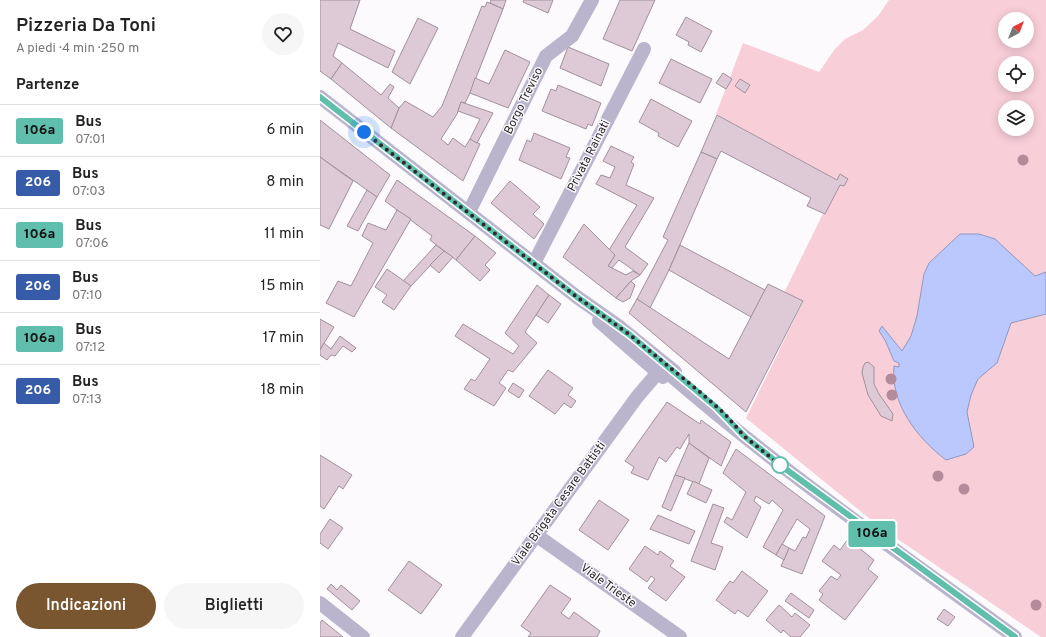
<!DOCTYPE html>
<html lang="it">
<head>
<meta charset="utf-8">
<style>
	:root { --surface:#fff; --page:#f6f6f6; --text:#222; --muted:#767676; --line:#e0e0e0; --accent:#79562f }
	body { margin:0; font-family:Overpass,sans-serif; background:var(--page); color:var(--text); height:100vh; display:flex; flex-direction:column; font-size:15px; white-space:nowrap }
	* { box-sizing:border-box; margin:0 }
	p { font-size:13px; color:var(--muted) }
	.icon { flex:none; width:22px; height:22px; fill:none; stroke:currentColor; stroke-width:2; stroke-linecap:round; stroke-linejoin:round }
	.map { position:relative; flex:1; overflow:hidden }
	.panel { display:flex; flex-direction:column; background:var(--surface); width:320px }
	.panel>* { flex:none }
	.badge { padding:0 8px; border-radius:3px; font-size:14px; line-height:26px }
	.needle { width:26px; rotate:42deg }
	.tools { position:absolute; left:678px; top:12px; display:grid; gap:8px }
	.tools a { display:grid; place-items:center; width:36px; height:36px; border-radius:50%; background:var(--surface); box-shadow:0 2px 10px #0003; font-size:20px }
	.you { position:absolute; width:20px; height:20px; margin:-10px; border:3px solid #fff; border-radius:50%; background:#1a73e8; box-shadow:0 0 0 6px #1a73e833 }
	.map>.badge { position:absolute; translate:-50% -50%; box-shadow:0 0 0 2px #fff }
	h2 { padding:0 16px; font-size:15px; line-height:36px }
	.round { display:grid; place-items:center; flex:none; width:42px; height:42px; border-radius:21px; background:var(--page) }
	.headline { display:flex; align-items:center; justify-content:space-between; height:68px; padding:0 16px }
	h1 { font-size:19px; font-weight:600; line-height:30px }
	.cta { display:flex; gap:8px; margin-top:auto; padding:8px 16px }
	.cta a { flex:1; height:46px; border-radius:24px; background:var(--accent); color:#fff; font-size:16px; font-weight:600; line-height:46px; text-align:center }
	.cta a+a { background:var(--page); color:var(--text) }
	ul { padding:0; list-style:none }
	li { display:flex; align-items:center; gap:12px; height:52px; padding:0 16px; border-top:1px solid var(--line) }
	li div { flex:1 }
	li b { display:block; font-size:15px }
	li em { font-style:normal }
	li .badge { min-width:44px; font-weight:700; text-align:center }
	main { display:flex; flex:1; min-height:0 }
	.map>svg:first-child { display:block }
	.green { fill:#f8ced9; fill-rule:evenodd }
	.water { fill:#bac8fd; stroke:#9098bf }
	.building { fill:#ddcad6; stroke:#a2909b }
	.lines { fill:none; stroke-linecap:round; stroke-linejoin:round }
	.minor { stroke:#bab5cd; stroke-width:14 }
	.tree { fill:#b48b9a }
	.line-casing { stroke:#fff; stroke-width:9 }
	.line { stroke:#5fbeac; stroke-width:6 }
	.walk { stroke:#2d282e; stroke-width:4; stroke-dasharray:0 7.2 }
	.stop-dot { fill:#fff; stroke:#5fbeac; stroke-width:2 }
	.labels { text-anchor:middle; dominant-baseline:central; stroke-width:3; stroke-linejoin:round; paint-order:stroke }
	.street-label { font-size:12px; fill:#2d282e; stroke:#fcfafd }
</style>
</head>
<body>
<main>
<section class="panel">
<div class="headline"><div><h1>Pizzeria Da Toni</h1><p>A piedi · 4 min · 250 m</p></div><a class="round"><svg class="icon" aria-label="heart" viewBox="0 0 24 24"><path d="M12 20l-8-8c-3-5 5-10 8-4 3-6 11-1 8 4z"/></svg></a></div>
<h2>Partenze</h2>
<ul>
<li><span class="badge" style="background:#5fbeac;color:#111">106a</span><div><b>Bus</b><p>07:01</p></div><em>6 min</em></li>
<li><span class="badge" style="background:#365ba9;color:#fff">206</span><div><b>Bus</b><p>07:03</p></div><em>8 min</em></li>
<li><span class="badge" style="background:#5fbeac;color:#111">106a</span><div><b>Bus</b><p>07:06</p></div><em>11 min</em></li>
<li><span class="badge" style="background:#365ba9;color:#fff">206</span><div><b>Bus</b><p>07:10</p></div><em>15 min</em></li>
<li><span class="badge" style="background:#5fbeac;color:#111">106a</span><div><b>Bus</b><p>07:12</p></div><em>17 min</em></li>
<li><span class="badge" style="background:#365ba9;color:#fff">206</span><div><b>Bus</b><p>07:13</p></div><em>18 min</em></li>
</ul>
<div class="cta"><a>Indicazioni</a><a>Biglietti</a></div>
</section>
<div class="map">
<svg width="726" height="637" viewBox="0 0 726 637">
	<rect width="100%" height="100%" fill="#fcfafd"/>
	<!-- green -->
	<path class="green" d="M569 0H726V637H721L560 527 426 418 483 302 464 293 519 181 396 114 423 43 499 72 515 49 525 39 543 30 558 16ZM685 19H707V41H685ZM685 63H707V85H685ZM685 107H707V129H685Z"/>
	<!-- water -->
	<path class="water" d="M640 234H659L675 239 715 276 726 272V314L691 323 677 363 658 379 651 395 647 412 654 447 646 454 626 460C597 438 570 403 574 366L579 367V363L574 361 565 340 559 331 562 326 582 351 591 336 597 316 604 274 609 263Z"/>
	<!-- building -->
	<g class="building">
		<path d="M0 0H40L30 29 75 51 68 68 18 43 13 56 22 63 11 79 0 71Z"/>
		<path d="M171 0H186L183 9 170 3Z"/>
		<path d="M204 0H233L228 13 203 2Z"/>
		<path d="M300 0H335L312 51 283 39Z"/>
		<path d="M167 2 183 9 150 93 145 103 141 102 137 114 121 139 128 145 133 138 145 147 150 139 160 144 143 181 71 128 79 108 85 101 113 117 122 106 162 6 165 7Z"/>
		<path d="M366 17 392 31 381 52 368 45 369 42 356 35Z"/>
		<path d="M98 18 118 28 90 84 72 72Z"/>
		<path d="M248 47 289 64 281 86 240 68Z"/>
		<path d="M185 50 210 62 188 108 150 93 155 78 169 84Z"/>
		<path d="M351 59 392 79 380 103 339 83Z"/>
		<path d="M22 63 61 95 70 84 74 87 68 98 79 108 71 128 11 79Z"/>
		<path d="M403 73 412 79 406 89 396 83Z"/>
		<path d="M420 79 430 85 425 93 415 86Z"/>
		<path d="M238 85 281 103 272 126 268 124 266 129 222 111 231 89 236 91Z"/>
		<path d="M331 99 372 121 358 147 338 136 339 133 319 122Z"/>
		<path d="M141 102 173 113 157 143 150 139 160 119 138 111Z"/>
		<path d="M397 115 517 180 520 174 528 179 524 186 520 185 505 214 487 206 491 198 401 151 397 159 381 152Z"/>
		<path d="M0 120 70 175 57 197 0 157Z"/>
		<path d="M214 133 250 148 246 157 250 158 241 179 199 160 207 140 211 142Z"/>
		<path d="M291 146 314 157 311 162 314 164 306 185 334 198 305 247 328 264 320 275 299 260 291 269 288 266 295 255 289 250 317 205 276 184 281 175 290 178 295 167 283 161Z"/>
		<path d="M381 152 397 159 349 270 330 308 317 299 348 240 343 237Z"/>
		<path d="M0 157 33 181 9 229 0 225Z"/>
		<path d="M77 180 155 236 136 260 110 240 112 236 65 201Z"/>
		<path d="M190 181 220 207 213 214 224 224 214 239 171 203Z"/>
		<path d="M47 190 57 197 38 231 27 226Z"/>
		<path d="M77 210 91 219 34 317 6 303 18 281 31 286 53 243 42 236 48 223 66 230Z"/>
		<path d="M264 224 295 255 288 266 306 275 313 271 320 275 311 281 296 298 243 257Z"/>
		<path d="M155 236 176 253 165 265 170 270 160 281 136 260Z"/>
		<path d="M116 245 124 251 91 286 83 281Z"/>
		<path d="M360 245 445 290 431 317 349 270Z"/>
		<path d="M124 251 133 257 119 273 110 265Z"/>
		<path d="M67 269 91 286 74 310 62 302 67 295 55 287Z"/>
		<path d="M311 281 315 285 310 298 303 302 296 298Z"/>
		<path d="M448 284 483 301 426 412 309 313 317 299 409 359Z"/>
		<path d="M217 285 229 295 205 332 217 343 193 372 188 370 179 383 186 388 174 406 144 389 151 379 155 381 170 359 135 336 143 324 193 354 199 346 185 333Z"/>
		<path d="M229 295 241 304 228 323 216 315Z"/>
		<path d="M0 319 14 327 0 350Z"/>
		<path d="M20 336 36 348 32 352 23 346 15 356 11 355 7 360 0 355V350L4 343 11 349Z"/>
		<path d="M548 362 554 367V384L559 394 573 414 572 421 561 416 548 395 542 373 543 367 545 363Z"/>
		<path d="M228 370 253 388 248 395 256 401 251 408 244 403 235 414 209 396Z"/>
		<path d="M193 383 204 390 199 398 188 391Z"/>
		<path d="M347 402 380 424 381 420 411 442 401 466 369 443V434L360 449 357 447 346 462 339 457 328 480 311 473 314 467 305 461Z"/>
		<path d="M369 443 389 458 379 484 355 475Z"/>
		<path d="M416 449 505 516 482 574 461 566 469 548 475 551 483 537 486 538 490 529 477 519 456 555 443 547 463 510 452 500 449 504 436 496 434 501 441 507 427 538 404 522 407 517 412 520 426 492 403 473Z"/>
		<path d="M0 455 32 475 23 489 19 486 4 509 0 506Z"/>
		<path d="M355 475 365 478 351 511 342 507Z"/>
		<path d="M373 481 392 490 386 503 367 494Z"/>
		<path d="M279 500 309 520 288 550 259 530Z"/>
		<path d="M393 504 404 508 391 543 403 547 395 570 371 561Z"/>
		<path d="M338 515 375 531 369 544 330 529Z"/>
		<path d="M10 519 23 528 8 549 0 543V534Z"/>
		<path d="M528 539 554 560 548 569 558 577 525 620 499 600 503 594 499 591 511 576 517 580 521 575 502 561 514 545 520 550Z"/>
		<path d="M462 544 469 548 464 560 456 555Z"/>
		<path d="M325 546 338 555 340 551 354 561 350 566 365 577 346 601 328 588 335 579 331 576 327 582 309 569Z"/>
		<path d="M89 561 122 585 101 614 68 590Z"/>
		<path d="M422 571 448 591 428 617 418 610 415 614 396 600 410 581 413 583Z"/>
		<path d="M11 584 17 590 21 585 40 601 32 610 7 589Z"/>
		<path d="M230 585 251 599 241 613 249 619 254 612 280 631 277 637H208L211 633 201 626Z"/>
		<path d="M471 593 494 610 489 618 465 601Z"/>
		<path d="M459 605 472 617 475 613 490 625 480 637H471L463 630 461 633 446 620Z"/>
		<path d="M624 609 635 617 628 626 617 619Z"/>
		<path d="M2 620 23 637H0V623Z"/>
	</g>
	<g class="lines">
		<!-- minor -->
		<g class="minor">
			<path d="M0 97 257 297 297 325 355 372"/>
			<path d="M149 212 226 56 252 36 272 0"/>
			<path d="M214 263 324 49"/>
			<path d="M279 321 343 377"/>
			<path d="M216 535 360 637"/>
			<path d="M0 603 43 637"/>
			<path d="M142 637 317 397 340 370 347 372C457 468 577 551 695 637"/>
		</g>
	</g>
	<!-- trees -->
	<g class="tree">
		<circle cx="703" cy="160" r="5.5"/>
		<circle cx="571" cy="379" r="5.5"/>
		<circle cx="572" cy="395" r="5.5"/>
		<circle cx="618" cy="476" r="5.5"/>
		<circle cx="644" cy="489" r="5.5"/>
		<circle cx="716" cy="605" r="5.5"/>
	</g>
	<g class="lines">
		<defs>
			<path id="line" d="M0 97 257 297 310 335 396 407 424 436 467 470 695 637"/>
		</defs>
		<!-- line casing -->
		<use href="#line" class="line-casing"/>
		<!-- line -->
		<use href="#line" class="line"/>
		<!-- walk -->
		<path class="walk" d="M44 132 257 297 310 335 380 392 405 414 424 436 460 465"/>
	</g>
	<!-- markers -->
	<circle class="stop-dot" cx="460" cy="465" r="8"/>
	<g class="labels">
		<!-- street labels -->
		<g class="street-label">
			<text transform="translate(204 101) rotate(-64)">Borgo Treviso</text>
			<text transform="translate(269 156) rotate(-63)">Privata Rainati</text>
			<text transform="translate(239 504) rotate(-54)">Viale Brigata Cesare Battisti</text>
			<text transform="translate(288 586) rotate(36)">Viale Trieste</text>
		</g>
	</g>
</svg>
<div class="tools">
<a><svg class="needle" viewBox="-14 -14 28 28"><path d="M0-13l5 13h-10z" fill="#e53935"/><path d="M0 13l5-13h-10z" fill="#767676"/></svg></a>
<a><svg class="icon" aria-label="locate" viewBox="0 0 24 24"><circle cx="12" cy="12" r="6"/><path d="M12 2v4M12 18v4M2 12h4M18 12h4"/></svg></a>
<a><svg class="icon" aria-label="layers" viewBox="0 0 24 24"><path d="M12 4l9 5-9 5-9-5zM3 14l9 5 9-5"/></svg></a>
</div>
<div class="you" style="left:44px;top:132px"></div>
<b class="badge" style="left:552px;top:534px;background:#5fbeac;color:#111">106a</b>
</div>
</main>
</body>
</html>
